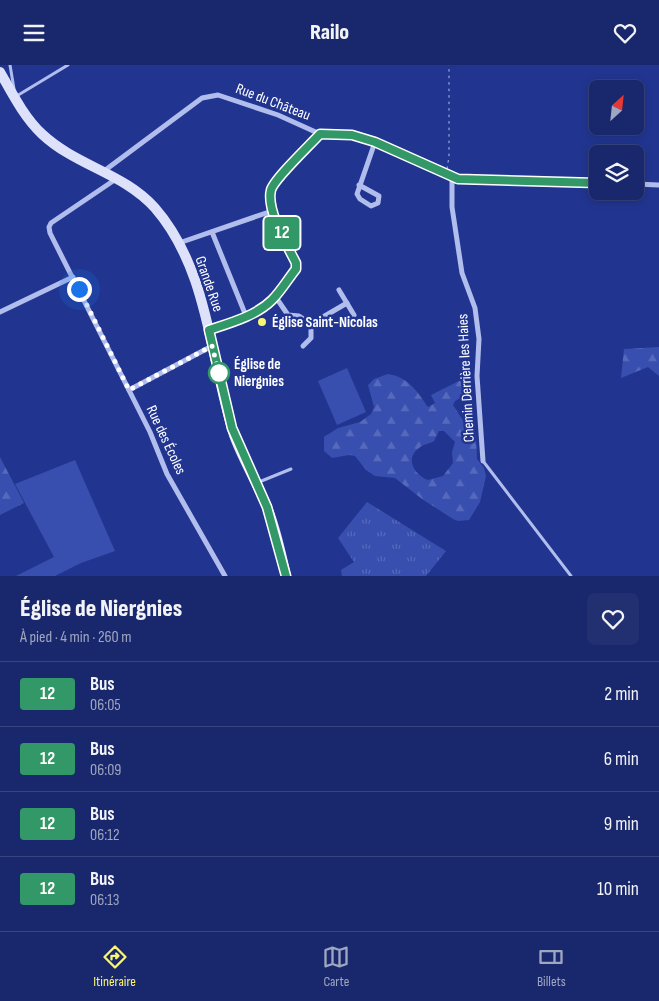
<!DOCTYPE html>
<html lang="fr">
<head>
<meta charset="utf-8">
<style>
	:root { --surface:#19286c; --page:#223072; --text:#f1f3f6; --muted:#9fa6c2; --line:#37447f; --accent:#faf572 }
	body { margin:0; font-family:"Sofia Sans Condensed",sans-serif; background:var(--page); color:var(--text); height:100vh; display:flex; flex-direction:column; font-size:19px; white-space:nowrap }
	* { box-sizing:border-box; margin:0 }
	p { font-size:16px; color:var(--muted) }
	.icon { flex:none; width:28px; height:28px; fill:none; stroke:currentColor; stroke-width:2; stroke-linecap:round; stroke-linejoin:round }
	.map { position:relative; height:511px; overflow:hidden }
	.details { display:flex; flex-direction:column; background:var(--surface); flex:1 }
	.details>* { flex:none }
	.badge { padding:0 10px; border-radius:4px; font-size:18px; line-height:32px }
	.needle { width:32px; rotate:27deg }
	.tools { position:absolute; left:589px; top:15px; display:grid; gap:10px }
	.tools a { display:grid; place-items:center; width:55px; height:55px; border-radius:8px; background:var(--surface); box-shadow:0 2px 8px #0003,0 0 0 1px var(--line); font-size:25px }
	.you { position:absolute; width:25px; height:25px; margin:-12px; border:4px solid #fff; border-radius:50%; background:#1a73e8; box-shadow:0 0 0 8px #1a73e833 }
	.map>.badge { position:absolute; translate:-50% -50%; box-shadow:0 0 0 2px #fff }
	.round { display:grid; place-items:center; flex:none; width:52px; height:52px; border-radius:8px; background:var(--page) }
	.summary { display:flex; align-items:center; justify-content:space-between; height:85px; padding:0 20px }
	h1 { font-size:24px; font-weight:800; line-height:38px }
	ul { padding:0; list-style:none }
	li { display:flex; align-items:center; gap:15px; height:65px; padding:0 20px; border-top:1px solid var(--line) }
	li div { flex:1 }
	li b { display:block; font-size:19px }
	li em { font-style:normal }
	li .badge { min-width:55px; font-weight:700; text-align:center }
	header { display:flex; justify-content:space-between; align-items:center; height:65px; padding:0 20px; background:var(--surface); font-size:22px; font-weight:800 }
	.tab-bar { display:flex; justify-content:space-around; align-items:center; height:70px; border-top:1px solid var(--line); background:var(--surface); font-size:14px; color:var(--muted) }
	.tab-bar a { display:grid; justify-items:center; gap:2px }
	.tab-bar .current { color:var(--accent) }
	.map>svg:first-child { display:block }
	.grass { fill:url(#grass-tufts) }
	.forest { fill:url(#forest-firs); fill-rule:evenodd }
	.pitch { fill:#384faf }
	.lines { fill:none; stroke-linecap:round; stroke-linejoin:round }
	.path { stroke:#b1bded; stroke-width:1; stroke-dasharray:2.5 4; stroke-linecap:butt }
	.lane { stroke:#b1bded; stroke-width:3 }
	.street { stroke:#b1bded; stroke-width:5 }
	.secondary { stroke:#dde2fa; stroke-width:10 }
	.line-casing { stroke:#fff; stroke-width:11 }
	.line { stroke:#339867; stroke-width:8 }
	.walk { stroke:#fff; stroke-width:5; stroke-dasharray:0 9 }
	.poi-dot { fill:#faf572; stroke:#213590; stroke-width:2 }
	.stop-dot { fill:#fff; stroke:#339867; stroke-width:2.5 }
	.labels { text-anchor:middle; dominant-baseline:central; stroke-width:5; stroke-linejoin:round; paint-order:stroke }
	.street-label { font-size:15px; fill:#fff; stroke:#213590 }
	.poi-label { font-size:15px; font-weight:bold; fill:#fff; stroke:#213590; text-anchor:start }
	.stop-label { font-size:15px; font-weight:bold; fill:#fff; stroke:#213590; text-anchor:start }
</style>
</head>
<body>
<header><svg class="icon" aria-label="menu" viewBox="0 0 24 24"><path d="M4 6h16M4 12h16M4 18h16"/></svg>Railo<svg class="icon" aria-label="heart" viewBox="0 0 24 24"><path d="M12 20l-8-8c-3-5 5-10 8-4 3-6 11-1 8 4z"/></svg></header>
<div class="map">
<svg width="659" height="511" viewBox="0 0 659 511">
	<defs>
		<pattern id="grass-tufts" width="24" height="20" patternUnits="userSpaceOnUse" patternTransform="scale(1.25)"><rect width="24" height="20" fill="#384faf"/><path d="M3 7l-1-3M5 7V3M7 7l1-3M15 17l-1-3M17 17v-4M19 17l1-3" fill="none" stroke="#5669bb"/></pattern>
		<pattern id="forest-firs" width="22" height="20" patternUnits="userSpaceOnUse" patternTransform="scale(1.25)"><rect width="22" height="20" fill="#384faf"/><path d="M5 1l3.5 6h-7zM16 11l3.5 6h-7z" fill="#5669bb"/></pattern>
	</defs>
	<rect width="100%" height="100%" fill="#213590"/>
	<!-- grass -->
	<path class="grass" d="M367 437 446 486 426 511H342L341 505 354 497 338 473Z"/>
	<!-- forest -->
	<g class="forest">
		<path d="M659 282V311L648 302 621 313 624 284Z"/>
		<path d="M388 309C408 312 417 326 428 342L435 338 431 330 465 313 471 319 473 326 455 336 453 340 464 357 468 369 476 370 477 394 484 403 486 411 480 437 469 455 458 456 453 454 422 434 395 413 375 411 366 405 355 391 349 390 332 393 324 386V372L338 363 360 357 371 349 374 342 368 320 374 314ZM439 366H444L455 377 452 387 453 398 443 411 428 415C415 410 404 394 419 383 423 379 429 379 434 376Z"/>
		<path d="M0 392 24 438 0 450Z"/>
	</g>
	<!-- pitch -->
	<g class="pitch">
		<path d="M347 303 366 347 337 360 318 316Z"/>
		<path d="M75 395 115 486 81 498 55 511H16L54 492 15 419Z"/>
	</g>
	<g class="lines">
		<!-- path -->
		<path class="path" d="M447 104 449 91V0"/>
		<!-- lane -->
		<g class="lane">
			<path d="M10 0 14 24"/>
			<path d="M15 32 68 0"/>
			<path d="M483 396 571 511"/>
			<path d="M259 417 291 404"/>
		</g>
		<!-- street -->
		<g class="street">
			<path d="M104 106 202 33 218 30 278 50 320 69 352 70 375 77 452 112 598 118"/>
			<path d="M452 112V142L462 208 475 243 479 274 477 311 483 396"/>
			<path d="M116 114 51 158 49 162 50 168 150 367 167 409 225 511"/>
			<path d="M635 119 659 120"/>
			<path d="M359 120 379 131 378 138 371 141 360 134 357 129 375 77"/>
			<path d="M212 167 246 251"/>
			<path d="M179 178 272 146"/>
			<path d="M339 225 354 250"/>
			<path d="M275 231 288 250 299 251 311 259V273L303 281"/>
			<path d="M0 247 73 212"/>
			<path d="M311 259 347 238"/>
			<path d="M209 265C230 258 256 251 272 235 281 226 288 214 296 204V198L272 146 271 124 320 69"/>
			<path d="M129 325 212 281"/>
		</g>
		<!-- secondary -->
		<path class="secondary" d="M0 7C12 28 24 52 42 69 76 101 124 108 155 143 209 205 210 295 234 370 243 395 257 417 267 442 276 464 281 488 286 511"/>
	</g>
	<g class="lines">
		<defs>
			<path id="line" d="M286 511 267 442 232 363 209 265C230 258 256 251 272 235 281 226 288 214 296 204V198C287 180 266 145 271 125 274 114 310 80 320 69L352 70 375 77 458 114 598 118"/>
		</defs>
		<!-- line casing -->
		<use href="#line" class="line-casing"/>
		<!-- line -->
		<use href="#line" class="line"/>
		<!-- walk -->
		<path class="walk" d="M79 224 129 325 212 281 219 308"/>
	</g>
	<!-- markers -->
	<circle class="poi-dot" cx="262" cy="257" r="5"/>
	<circle class="stop-dot" cx="219" cy="308" r="10"/>
	<g class="labels">
		<!-- street labels -->
		<g class="street-label">
			<text transform="translate(273 37) rotate(21)">Rue du Château</text>
			<text transform="translate(209 219) rotate(71)">Grande Rue</text>
			<text transform="translate(466 313) rotate(-93)">Chemin Derrière les Haies</text>
			<text transform="translate(166 375) rotate(65)">Rue des Écoles</text>
		</g>
		<!-- poi labels -->
		<g class="poi-label">
			<text x="272" y="257">Église Saint-Nicolas</text>
		</g>
		<!-- stop labels -->
		<g class="stop-label">
			<text x="234" y="299">Église de<tspan x="234" dy="17">Niergnies</tspan></text>
		</g>
	</g>
</svg>
<div class="tools">
<a><svg class="needle" viewBox="-14 -14 28 28"><path d="M0-13l5 13h-10z" fill="#e53935"/><path d="M0 13l5-13h-10z" fill="#9fa6c2"/></svg></a>
<a><svg class="icon" aria-label="layers" viewBox="0 0 24 24"><path d="M12 4l9 5-9 5-9-5zM3 14l9 5 9-5"/></svg></a>
</div>
<div class="you" style="left:79px;top:224px"></div>
<b class="badge" style="left:282px;top:168px;background:#339867;color:#fff">12</b>
</div>
<section class="details">
<div class="summary"><div><h1>Église de Niergnies</h1><p>À pied · 4 min · 260 m</p></div><a class="round"><svg class="icon" aria-label="heart" viewBox="0 0 24 24"><path d="M12 20l-8-8c-3-5 5-10 8-4 3-6 11-1 8 4z"/></svg></a></div>
<ul>
<li><span class="badge" style="background:#339867;color:#fff">12</span><div><b>Bus</b><p>06:05</p></div><em>2 min</em></li>
<li><span class="badge" style="background:#339867;color:#fff">12</span><div><b>Bus</b><p>06:09</p></div><em>6 min</em></li>
<li><span class="badge" style="background:#339867;color:#fff">12</span><div><b>Bus</b><p>06:12</p></div><em>9 min</em></li>
<li><span class="badge" style="background:#339867;color:#fff">12</span><div><b>Bus</b><p>06:13</p></div><em>10 min</em></li>
</ul>
</section>
<nav class="tab-bar">
<a class="current"><svg class="icon" aria-label="directions" viewBox="0 0 24 24"><path d="M12 3l9 9-9 9-9-9zM9 14v-3h6M13 9l2 2-2 2"/></svg>Itinéraire</a>
<a><svg class="icon" aria-label="map" viewBox="0 0 24 24"><path d="M3 6l6-2 6 2 6-2v14l-6 2-6-2-6 2zM9 4v14M15 6v14"/></svg>Carte</a>
<a><svg class="icon" aria-label="tickets" viewBox="0 0 24 24"><path d="M3 7h18v10H3zM15 7v10"/></svg>Billets</a>
</nav>
</body>
</html>
